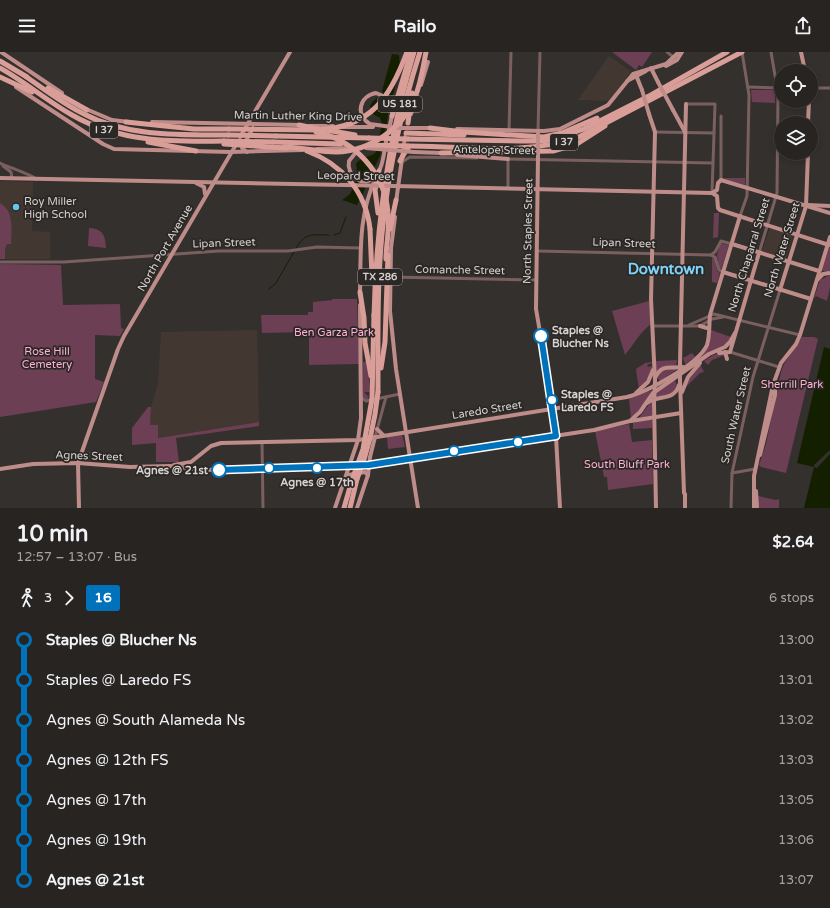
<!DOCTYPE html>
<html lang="en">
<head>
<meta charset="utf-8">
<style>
	:root { --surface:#272422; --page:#33302f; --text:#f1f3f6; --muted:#a4a4a5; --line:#434140 }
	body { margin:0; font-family:"Varela Round",sans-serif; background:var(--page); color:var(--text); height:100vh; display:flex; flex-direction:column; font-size:15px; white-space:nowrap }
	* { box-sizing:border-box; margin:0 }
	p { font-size:13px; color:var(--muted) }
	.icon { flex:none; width:22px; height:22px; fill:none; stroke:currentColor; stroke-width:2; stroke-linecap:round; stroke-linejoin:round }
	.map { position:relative; height:456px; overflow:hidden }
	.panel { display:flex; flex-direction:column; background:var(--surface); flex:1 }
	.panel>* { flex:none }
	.badge { padding:0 8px; border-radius:3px; font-size:14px; line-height:26px }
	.tools { position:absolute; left:774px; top:12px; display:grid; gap:8px }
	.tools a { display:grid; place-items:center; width:44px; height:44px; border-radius:50%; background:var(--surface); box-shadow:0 2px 6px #0003,0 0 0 1px var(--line); font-size:20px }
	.map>.badge { position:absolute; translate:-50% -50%; box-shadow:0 0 0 2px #fff }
	.legs { display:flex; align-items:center; gap:6px; height:44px; padding:0 16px; font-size:13px }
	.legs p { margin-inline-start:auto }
	.head { display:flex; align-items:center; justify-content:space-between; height:68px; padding:0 16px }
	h1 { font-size:22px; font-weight:700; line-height:30px }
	ul { padding:0 16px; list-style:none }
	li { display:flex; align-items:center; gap:14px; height:40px; font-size:15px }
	li i { display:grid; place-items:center; width:6px; height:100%; margin:0 5px; background:currentColor }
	li i::after { content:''; width:10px; height:10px; margin:-5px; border:3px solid; border-radius:50%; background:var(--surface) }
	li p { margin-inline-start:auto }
	li:first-child i { background:linear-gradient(#0000 50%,currentColor 0) }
	li:last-child i { background:linear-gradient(currentColor 50%,#0000 0) }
	header { display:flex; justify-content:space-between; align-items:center; height:52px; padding:0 16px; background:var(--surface); font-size:18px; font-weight:700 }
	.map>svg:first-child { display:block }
	.built { fill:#423831 }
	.green { fill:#6c3f55 }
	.water { fill:#141f00 }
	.pier { fill:#34302e }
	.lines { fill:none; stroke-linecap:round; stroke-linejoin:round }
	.stream { stroke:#141f00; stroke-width:1 }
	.minor { stroke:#79605e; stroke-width:3 }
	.major { stroke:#bf8d89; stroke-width:4 }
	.highway { stroke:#da9e99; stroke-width:5 }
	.minor-bridge { stroke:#79605e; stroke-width:3 }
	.major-bridge { stroke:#bf8d89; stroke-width:4 }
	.highway-bridge { stroke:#da9e99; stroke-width:5 }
	.line-1-casing { stroke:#fff; stroke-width:9 }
	.line-1 { stroke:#0072bc; stroke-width:6 }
	.poi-dot { fill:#66c4ef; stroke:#2a2724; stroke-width:1.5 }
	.stop-1-dot { fill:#fff; stroke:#0072bc; stroke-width:2 }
	.labels { text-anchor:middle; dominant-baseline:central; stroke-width:3.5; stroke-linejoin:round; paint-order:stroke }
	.shield { fill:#2a2724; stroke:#a29f9c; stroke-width:1 }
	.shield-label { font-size:10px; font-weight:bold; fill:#d5d2d0 }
	.street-label { font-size:11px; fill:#d5d2d0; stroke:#2a2724 }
	.poi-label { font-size:11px; fill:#d5d2d0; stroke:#2a2724; text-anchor:start }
	.stop-label { font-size:11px; font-weight:bold; fill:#d5d2d0; stroke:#2a2724; text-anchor:start }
	.park-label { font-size:11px; fill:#ffb0d5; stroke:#2a2724 }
	.district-label { font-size:15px; font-weight:bold; fill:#7ed4fb; stroke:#2a2724 }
</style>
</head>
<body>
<header><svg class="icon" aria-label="menu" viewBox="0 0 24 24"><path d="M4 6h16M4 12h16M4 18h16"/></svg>Railo<svg class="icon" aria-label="share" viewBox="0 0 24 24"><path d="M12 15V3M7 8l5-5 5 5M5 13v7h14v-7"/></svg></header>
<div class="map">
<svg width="830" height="456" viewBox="0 0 830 456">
	<rect width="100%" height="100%" fill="#34302e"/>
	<!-- built -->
	<g class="built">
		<path d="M609 4 631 19 610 49 578 48Z"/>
		<path d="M0 129 33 130 32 179 50 180V207H0Z"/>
		<path d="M770 176 793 183 786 207 762 199Z"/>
		<path d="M257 278 259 370 158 386 150 374V369L151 355 158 332 161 280Z"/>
		<path d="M99 398V409H83L85 400Z"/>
	</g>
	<!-- green -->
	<g class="green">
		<path d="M612 0H652L642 15 639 13 636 18Z"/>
		<path d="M751 38H775V51L752 50Z"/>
		<path d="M725 126H745V133L725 127Z"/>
		<path d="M0 151C15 160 11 178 11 192H7L5 197V207H0Z"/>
		<path d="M714 161H719L718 185 713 186Z"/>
		<path d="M89 176C103 177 105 183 106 196L88 194Z"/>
		<path d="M720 191 729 193 721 218 719 216 717 203Z"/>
		<path d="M829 195 830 196V221L821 218Z"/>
		<path d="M712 205 715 207 717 219 720 221 717 231 712 230Z"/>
		<path d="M0 212 61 213 63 253 120 252 121 276 124 277 120 284 95 283V327L104 330 96 350 0 365Z"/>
		<path d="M830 223V235L827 249 816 244 814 246 820 228Z"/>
		<path d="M332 247H357L359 312 309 313V280L262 281 261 263H308V260H313V250L332 248Z"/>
		<path d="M649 249 651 272C640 280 634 292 625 303L612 259Z"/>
		<path d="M711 278 731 285 728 291 701 306 709 293Z"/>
		<path d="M802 285H814L818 287 786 421 761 415 759 413 766 392 781 320 784 312Z"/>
		<path d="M724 300 725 303 712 308 708 313 704 309 713 303Z"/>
		<path d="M692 301 695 305 685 312 683 306Z"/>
		<path d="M677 308 676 315 665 314 656 320V309Z"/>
		<path d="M368 309 370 340H364L369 345 367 348 363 345V310Z"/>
		<path d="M652 310V311L647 313 648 315 652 314 650 326 639 338 636 317 645 311Z"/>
		<path d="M700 312 704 320 700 321 684 337 685 332Z"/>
		<path d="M676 316V318L660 329 657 326 663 317Z"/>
		<path d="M675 328 677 333 674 342 656 345V341Z"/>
		<path d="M652 338 641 357 631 366 629 347Z"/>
		<path d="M652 348V364L639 366Z"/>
		<path d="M148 355H151L150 373H158V386L259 370V374L176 386 179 410H156V391L132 393V376Z"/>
		<path d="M650 367 652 369V376L633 377V371Z"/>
		<path d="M629 372 632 390 652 388 653 432 608 438 607 425H604L595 379Z"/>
		<path d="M402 382 405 395 388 397 387 385Z"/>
		<path d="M758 444 776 448 779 447V456H758Z"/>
	</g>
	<!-- water -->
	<g class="water">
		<path d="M392 2 399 3 400 16 393 43 388 45V65L380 104 372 120 364 128 365 137 357 153 342 148 350 142 358 126 356 112C361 104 370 106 376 100L382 72 380 66 373 62 370 54 372 50 383 41 382 39Z"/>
		<path d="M824 295 830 297V456H804L814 415 797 411Z"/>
	</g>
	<!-- pier -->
	<path class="pier" d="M830 398V402L817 416 814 415V413Z"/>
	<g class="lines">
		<!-- stream -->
		<g class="stream">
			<path d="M334 183 340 181 346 165"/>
			<path d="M296 196C306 180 312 183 329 183"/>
			<path d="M269 237 276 231 294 200"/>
		</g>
		<!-- minor -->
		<g class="minor">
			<path d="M667 0 677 8"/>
			<path d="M748 35 781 36"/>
			<path d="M811 36H830"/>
			<path d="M686 52H715L712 141"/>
			<path d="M509 79 511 0"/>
			<path d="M538 79 540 0"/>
			<path d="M655 80 714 81"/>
			<path d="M507 107 713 111"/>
			<path d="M402 110 410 105 477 106"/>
			<path d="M0 111C8 115 32 123 36 127"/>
			<path d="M3 114 11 120 12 126"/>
			<path d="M721 128V64"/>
			<path d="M508 136V107"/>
			<path d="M740 164 747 144 749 43 742 0"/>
			<path d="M537 199 711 203"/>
			<path d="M759 201 777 141 778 41 771 0"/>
			<path d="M711 203 715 200 721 189 732 192"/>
			<path d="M711 203 715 205 719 218 723 220"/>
			<path d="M0 210H64L219 199H288L317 195 360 196"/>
			<path d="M390 225 536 228"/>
			<path d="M689 273 714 262 800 283"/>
			<path d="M653 274H700L712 267 723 265"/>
			<path d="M730 300 779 315"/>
			<path d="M362 346 366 349 400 342"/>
			<path d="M375 385 386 345"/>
			<path d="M262 390 263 456"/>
			<path d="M732 421 755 417"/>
			<path d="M731 456 732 421 753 325 780 238"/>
		</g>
		<!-- major -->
		<g class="major">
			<path d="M1 0 62 41"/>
			<path d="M801 0 805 19"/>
			<path d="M666 14 677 8 682 0"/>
			<path d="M651 16 658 30"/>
			<path d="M636 23 642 38"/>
			<path d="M627 29 646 19"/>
			<path d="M421 33 428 10"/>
			<path d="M16 35 103 92 114 97 231 100 303 98"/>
			<path d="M388 46 393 58 389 78"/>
			<path d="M86 57 112 68 129 70"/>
			<path d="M673 58 685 80"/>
			<path d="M411 62 417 45"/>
			<path d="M649 62 655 80 651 247 655 329"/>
			<path d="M152 70 301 73"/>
			<path d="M808 71 809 49"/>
			<path d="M309 74H333"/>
			<path d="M343 75H357"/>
			<path d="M411 76H433"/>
			<path d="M457 77 544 79 560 77 608 53 633 22 666 12 679 0"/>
			<path d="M240 85 290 0"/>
			<path d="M317 97 353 96"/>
			<path d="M357 99 349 109C346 123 362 137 374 125 384 117 384 97 387 85"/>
			<path d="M247 100 242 96 253 76"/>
			<path d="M414 100 442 101"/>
			<path d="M457 103 508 107"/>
			<path d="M538 105 536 257 555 367 560 456"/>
			<path d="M0 126 345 133"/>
			<path d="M196 131 204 135 205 142"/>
			<path d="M441 135 712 141 717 138 718 131 721 128 830 161"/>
			<path d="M712 141 717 144 718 156 720 158 829 193"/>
			<path d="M396 150 405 85"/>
			<path d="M808 153 830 154"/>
			<path d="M395 165 391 196 390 259 396 317 418 456"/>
			<path d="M732 192 819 219"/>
			<path d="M723 220 811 247"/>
			<path d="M817 228 823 222 830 221"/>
			<path d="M780 238 806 154 808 101"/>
			<path d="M360 242C361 200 358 164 376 125"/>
			<path d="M700 274 707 276"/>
			<path d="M725 300 727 307"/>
			<path d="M719 301 730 300 759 201"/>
			<path d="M680 311 686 52"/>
			<path d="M655 326C662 311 670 317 683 315"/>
			<path d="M680 329 684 441"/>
			<path d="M682 340 688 325 700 311"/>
			<path d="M636 341 648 330 653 318"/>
			<path d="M647 351C658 342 674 350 679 333"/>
			<path d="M654 351 656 456"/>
			<path d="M631 369 681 361"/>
			<path d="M377 377 383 383"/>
			<path d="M760 403 775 343V332"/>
			<path d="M174 413 191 410 211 394 221 391 358 388 627 345C647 340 699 312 707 293 710 284 709 272 710 263L740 164"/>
			<path d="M0 417 33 412 78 411 130 415 170 414 204 418 350 415 594 378 630 369 640 360 653 341 709 302 725 295 730 290 735 281"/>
			<path d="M348 423 365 420 368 423"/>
			<path d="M756 439 757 456"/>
			<path d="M685 442V456"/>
			<path d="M79 456 78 411 118 297 124 284 237 91"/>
			<path d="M335 456 358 388 361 366 360 253"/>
			<path d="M357 456 368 423 370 405 375 385"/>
			<path d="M754 456V424L773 333 781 311 796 292 800 283 830 185"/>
		</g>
		<!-- highway -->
		<g class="highway">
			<path d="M0 9 27 25"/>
			<path d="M0 16C25 30 47 49 72 63 119 90 171 90 224 89"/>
			<path d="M25 24C44 37 63 52 84 62 128 85 180 83 228 83"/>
			<path d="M0 25 32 40"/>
			<path d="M48 36 87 58"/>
			<path d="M392 64 411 0"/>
			<path d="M126 70 194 77H229"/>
			<path d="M408 71 412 41"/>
			<path d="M299 73 318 77"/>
			<path d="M430 76 463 80 544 85 562 81 597 66"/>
			<path d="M326 78 355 83"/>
			<path d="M406 81 464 83"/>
			<path d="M276 84 369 86"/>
			<path d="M408 87 519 89H544L560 85 584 77 651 43 727 0"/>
			<path d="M148 90 196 99"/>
			<path d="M273 90 341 92"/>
			<path d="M408 94C463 94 527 104 579 85L742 0"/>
			<path d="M441 101 553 99 577 92 605 74"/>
			<path d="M400 109 405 100 408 97"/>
			<path d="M378 161 375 138 379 119"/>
			<path d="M370 177 372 224"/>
			<path d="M390 177 396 148"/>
			<path d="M360 240 364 266 365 291 371 324"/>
			<path d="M374 265C376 174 388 87 414 0"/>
			<path d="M381 316 385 290 388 203"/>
			<path d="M378 340C378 288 377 234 382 182 388 120 401 59 420 0"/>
			<path d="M372 347 374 262"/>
			<path d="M344 456 352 428"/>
			<path d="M350 456 357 427"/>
		</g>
		<!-- minor-bridge -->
		<path class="minor-bridge" d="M363 225 388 226"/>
		<!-- major-bridge -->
		<g class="major-bridge">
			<path d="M658 30 673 58"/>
			<path d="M642 38 649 62"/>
			<path d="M388 46 376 41C359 44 355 63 370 72L399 76"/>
			<path d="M357 75H373"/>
			<path d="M397 76H411"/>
			<path d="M366 96 414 100"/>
			<path d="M538 105V81"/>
			<path d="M345 133 441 135"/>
			<path d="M680 311V329"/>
			<path d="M654 351 655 329"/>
		</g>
		<!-- highway-bridge -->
		<g class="highway-bridge">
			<path d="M229 77 318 78C371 75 390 46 407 0"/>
			<path d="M316 80C355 88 385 121 388 161 390 176 386 192 386 207"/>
			<path d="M228 83 276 84"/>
			<path d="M369 86 408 87"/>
			<path d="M224 89 273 90"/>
			<path d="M224 92 287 96"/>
			<path d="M370 93 408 94"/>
			<path d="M284 95C301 95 319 100 336 100 370 99 403 77 415 45 421 31 423 15 426 0"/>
			<path d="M307 99C342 112 366 140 370 177"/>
			<path d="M357 427C368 399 375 370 378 340"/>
			<path d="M352 428 363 397 372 347"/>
		</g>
	</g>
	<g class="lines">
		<defs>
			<path id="line-1" d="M219 418 369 413 556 384 541 284"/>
		</defs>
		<!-- line-1 casing -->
		<use href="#line-1" class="line-1-casing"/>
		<!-- line-1 -->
		<use href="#line-1" class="line-1"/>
	</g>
	<!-- markers -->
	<circle class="poi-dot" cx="16" cy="155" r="4"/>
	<g class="stop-1-dot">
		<circle cx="541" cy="284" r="7"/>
		<circle cx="552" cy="348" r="5"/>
		<circle cx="518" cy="390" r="5"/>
		<circle cx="454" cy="399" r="5"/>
		<circle cx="269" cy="416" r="5"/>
		<circle cx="317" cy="416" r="5"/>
		<circle cx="219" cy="418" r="7"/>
	</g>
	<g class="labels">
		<!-- shield labels -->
		<g class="shield">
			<rect x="378" y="44" width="44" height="16" rx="3"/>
			<rect x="90" y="70" width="28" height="16" rx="3"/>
			<rect x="550" y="82" width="28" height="16" rx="3"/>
			<rect x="358" y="217" width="44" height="16" rx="3"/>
		</g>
		<g class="shield-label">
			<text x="400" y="52">US 181</text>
			<text x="104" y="78">I 37</text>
			<text x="564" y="90">I 37</text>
			<text x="380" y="225">TX 286</text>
		</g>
		<!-- street labels -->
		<g class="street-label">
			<text transform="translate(298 64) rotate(1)">Martin Luther King Drive</text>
			<text transform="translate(494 98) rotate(1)">Antelope Street</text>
			<text transform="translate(356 124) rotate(1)">Leopard Street</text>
			<text transform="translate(528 179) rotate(-89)">North Staples Street</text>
			<text transform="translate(224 191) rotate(-2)">Lipan Street</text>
			<text transform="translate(624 191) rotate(2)">Lipan Street</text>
			<text transform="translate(165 196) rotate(-60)">North Port Avenue</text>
			<text transform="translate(782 198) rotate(-73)">North Water Street</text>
			<text transform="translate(749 203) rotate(-73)">North Chaparral Street</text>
			<text transform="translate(460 218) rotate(1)">Comanche Street</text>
			<text transform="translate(487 358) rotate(-9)">Laredo Street</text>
			<text transform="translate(736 363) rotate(-77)">South Water Street</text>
			<text transform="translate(89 404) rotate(2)">Agnes Street</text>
		</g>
		<!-- poi labels -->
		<g class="poi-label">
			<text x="24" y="149">Roy Miller<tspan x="24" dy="13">High School</tspan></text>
		</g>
		<!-- stop labels -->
		<g class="stop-label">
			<text x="552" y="278">Staples @<tspan x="552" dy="13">Blucher Ns</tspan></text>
			<text x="561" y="342">Staples @<tspan x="561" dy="13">Laredo FS</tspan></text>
			<text x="208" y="418" text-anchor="end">Agnes @ 21st</text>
			<text x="317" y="430" text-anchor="middle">Agnes @ 17th</text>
		</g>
		<!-- park labels -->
		<g class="park-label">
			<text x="334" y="280">Ben Garza Park</text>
			<text x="47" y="299">Rose Hill<tspan x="47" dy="13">Cemetery</tspan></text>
			<text x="792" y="332">Sherrill Park</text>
			<text x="627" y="412">South Bluff Park</text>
		</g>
		<!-- district labels -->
		<g class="district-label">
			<text x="666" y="217">Downtown</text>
		</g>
	</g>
</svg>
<div class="tools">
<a><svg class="icon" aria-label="locate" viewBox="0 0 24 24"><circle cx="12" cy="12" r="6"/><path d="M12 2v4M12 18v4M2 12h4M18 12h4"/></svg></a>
<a><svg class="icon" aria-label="layers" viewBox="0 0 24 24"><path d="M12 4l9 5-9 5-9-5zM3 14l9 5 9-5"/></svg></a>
</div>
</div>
<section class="panel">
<div class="head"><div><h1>10 min</h1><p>12:57 – 13:07 · Bus</p></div><b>$2.64</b></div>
<div class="legs"><svg class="icon" aria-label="walk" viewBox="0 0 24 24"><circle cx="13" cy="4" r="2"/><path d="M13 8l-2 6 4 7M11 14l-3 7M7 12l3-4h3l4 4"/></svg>3<svg class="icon" aria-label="forward" viewBox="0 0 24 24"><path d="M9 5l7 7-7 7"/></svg><b class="badge" style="background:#0072bc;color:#fff">16</b><p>6 stops</p></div>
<ul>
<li><i style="color:#0072bc"></i><b>Staples @ Blucher Ns</b><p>13:00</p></li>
<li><i style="color:#0072bc"></i><span>Staples @ Laredo FS</span><p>13:01</p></li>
<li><i style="color:#0072bc"></i><span>Agnes @ South Alameda Ns</span><p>13:02</p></li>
<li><i style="color:#0072bc"></i><span>Agnes @ 12th FS</span><p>13:03</p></li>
<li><i style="color:#0072bc"></i><span>Agnes @ 17th</span><p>13:05</p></li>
<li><i style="color:#0072bc"></i><span>Agnes @ 19th</span><p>13:06</p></li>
<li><i style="color:#0072bc"></i><b>Agnes @ 21st</b><p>13:07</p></li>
</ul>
</section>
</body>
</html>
